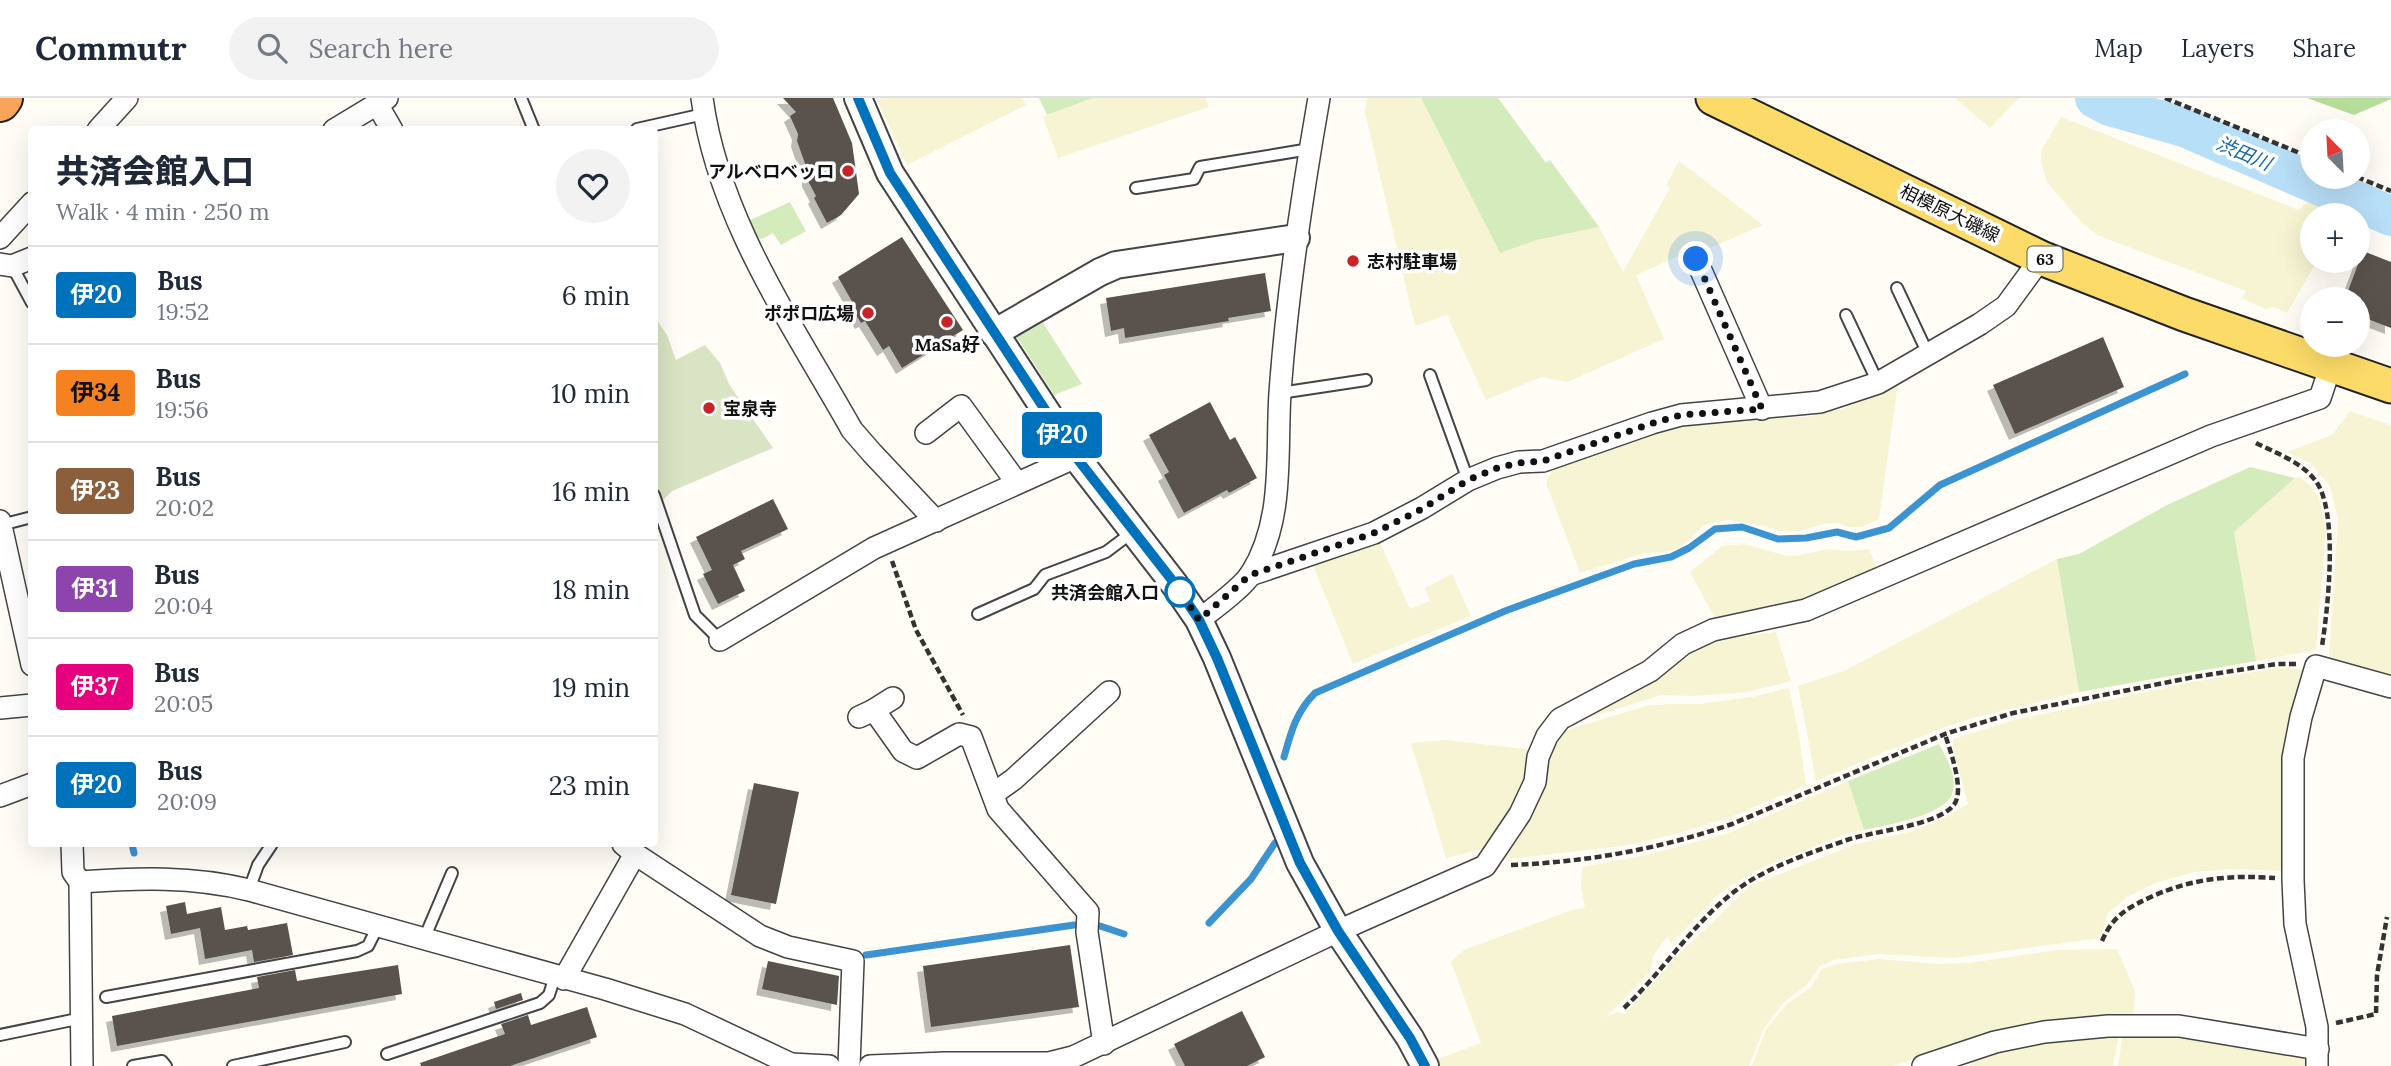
<!DOCTYPE html>
<html lang="en">
<head>
<meta charset="utf-8">
<style>
	:root { --surface:#fff; --page:#f2f2f3; --text:#1f2937; --muted:#747a83; --line:#e0e1e3 }
	body { margin:0; font-family:Lora,"Noto Sans JP",serif; background:var(--page); color:var(--text); height:100vh; display:flex; flex-direction:column; font-size:26px; white-space:nowrap }
	* { box-sizing:border-box; margin:0 }
	p { font-size:23px; color:var(--muted) }
	.icon { flex:none; width:38px; height:38px; fill:none; stroke:currentColor; stroke-width:2; stroke-linecap:round; stroke-linejoin:round }
	.map { position:relative; flex:1; overflow:hidden }
	.panel { position:absolute; left:28px; top:28px; width:630px; height:721px; display:flex; flex-direction:column; background:var(--surface); border-radius:7px; box-shadow:0 7px 28px #0002 }
	.panel>* { flex:none }
	.badge { padding:0 14px; border-radius:5px; font-size:24px; line-height:46px }
	.needle { width:46px; rotate:336deg }
	.controls { position:absolute; left:2300px; top:21px; display:grid; gap:14px }
	.controls a { display:grid; place-items:center; width:70px; height:70px; border-radius:50%; background:var(--surface); box-shadow:0 7px 28px #0002; font-size:35px }
	.you { position:absolute; width:35px; height:35px; margin:-18px; border:5px solid #fff; border-radius:50%; background:#1a73e8; box-shadow:0 0 0 10px #1a73e833 }
	.map>.badge { position:absolute; translate:-50% -50%; box-shadow:0 0 0 4px #fff }
	.round { display:grid; place-items:center; flex:none; width:74px; height:74px; border-radius:37px; background:var(--page) }
	.headline { display:flex; align-items:center; justify-content:space-between; height:119px; padding:0 28px }
	h1 { font-size:33px; font-weight:800; line-height:52px }
	ul { padding:0; list-style:none }
	li { display:flex; align-items:center; gap:21px; height:98px; padding:0 28px; border-top:2px solid var(--line) }
	li div { flex:1 }
	li b { display:block; font-size:26px }
	li em { font-style:normal }
	li .badge { min-width:77px; font-weight:700; text-align:center }
	header { display:flex; align-items:center; gap:42px; box-sizing:border-box; height:98px; padding:0 35px; background:var(--surface); border-bottom:2px solid var(--line) }
	header strong { font-size:33px }
	nav { display:flex; gap:38px; margin-inline-start:auto; font-size:24px }
	.search { width:490px; height:63px; background:var(--page); display:flex; align-items:center; gap:18px; box-sizing:border-box; padding:0 24px; border-radius:38px; color:var(--muted); font-size:26px }
	.map>svg:first-child { display:block }
	.farmland { fill:#f7f4d3 }
	.green { fill:#d4ecbc }
	.forest { fill:#b7dd9b }
	.cemetery { fill:#d8e4c3 }
	.lines { fill:none; stroke-linecap:round; stroke-linejoin:round }
	.stream { stroke:#3c93d2; stroke-width:7 }
	.river { stroke:#b8dff8; stroke-width:40 }
	.building { fill:#5a524d; filter:url(#shadow) }
	.service-casing { stroke:#444; stroke-width:14 }
	.minor-casing { stroke:#444; stroke-width:24 }
	.tertiary-casing { stroke:#444; stroke-width:30 }
	.primary-casing { stroke:#222; stroke-width:37 }
	.motorway-casing { stroke:#222; stroke-width:42 }
	.path { stroke:#333; stroke-width:4.5; stroke-dasharray:7 3.5; stroke-linecap:butt }
	.service { stroke:#fff; stroke-width:10 }
	.minor { stroke:#fff; stroke-width:21 }
	.tertiary { stroke:#fff; stroke-width:26 }
	.primary { stroke:#fcdb68; stroke-width:33 }
	.motorway { stroke:#f8a55a; stroke-width:38 }
	.line-casing { stroke:#fff; stroke-width:16 }
	.line { stroke:#0072bc; stroke-width:10 }
	.walk { stroke:#111; stroke-width:7; stroke-dasharray:0 12.6 }
	.poi-dot { fill:#c72328; stroke:#fff; stroke-width:2.5 }
	.stop-dot { fill:#fff; stroke:#0072bc; stroke-width:3.5 }
	.labels { text-anchor:middle; dominant-baseline:central; stroke-width:7; stroke-linejoin:round; paint-order:stroke }
	.shield { fill:#fff; stroke:#585858; stroke-width:2 }
	.shield-label { font-size:16px; font-weight:bold; fill:#111 }
	.poi-label { font-size:18px; font-weight:bold; fill:#111; stroke:#fff; text-anchor:end }
	.street-label { font-size:18px; fill:#111; stroke:#fff }
	.stop-label { font-size:18px; font-weight:bold; fill:#111; stroke:#fff; text-anchor:end }
	.water-label { font-size:19px; font-style:italic; fill:#1465a9; stroke:#fff }
</style>
</head>
<body>
<header>
<strong>Commutr</strong>
<div class="search"><svg class="icon" aria-label="search" viewBox="0 0 24 24"><circle cx="10" cy="10" r="6"/><path d="M15 15l6 6"/></svg>Search here</div>
<nav><a>Map</a><a>Layers</a><a>Share</a></nav>
</header>
<div class="map">
<svg width="2391" height="968" viewBox="0 0 2391 968">
	<defs>
		<filter id="shadow"><feDropShadow dx="-6" dy="6" stdDeviation="0" flood-color="#0004"/></filter>
	</defs>
	<rect width="100%" height="100%" fill="#fffdf5"/>
	<!-- farmland -->
	<g class="farmland">
		<path d="M883 0H1022L1026 7 907 67 877 2Z"/>
		<path d="M1093 0H1205L1209 9 1058 60 1043 19Z"/>
		<path d="M1367 0H1421L1500 155 1537 142 1599 129 1623 174 1670 90 1666 87 1679 63 1763 127 1703 153 1700 148 1636 177 1664 241 1567 284 1541 279 1486 302 1447 217 1415 228 1365 14Z"/>
		<path d="M1955 0H2019L1990 30Z"/>
		<path d="M2061 19 2299 112 2309 102 2336 109 2343 117H2312V163H2317L2287 215 2274 209 2265 211 2242 200 2246 193 2099 138 2083 126 2047 84 2041 64 2042 51Z"/>
		<path d="M1898 285 1879 421 1862 429H1849L1837 425 1824 426 1799 433H1779L1763 428 1730 422 1715 424 1703 428 1679 450 1664 454 1644 455 1580 475 1546 385 1554 368 1670 330 1723 321 1807 319 1845 310Z"/>
		<path d="M2350 313 2391 327V579L2365 573 2329 560 2338 421 2330 388 2310 365 2287 354 2332 337Z"/>
		<path d="M2299 379 2311 388 2319 400 2326 431 2316 552 2256 563 2234 434 2295 380Z"/>
		<path d="M1379 443 1410 511 1430 503 1425 490 1452 476 1471 518 1353 566 1313 467Z"/>
		<path d="M1744 446 1784 457 1796 458 1828 451 1847 453 1869 451 1878 472 1812 502 1716 522 1690 474 1722 448Z"/>
		<path d="M2057 461 2079 594 1973 620 1944 629 1816 683 1798 588 1846 572Z"/>
		<path d="M1776 534 1791 583 1747 594 1692 598 1661 597 1572 625 1656 581 1703 549 1731 540Z"/>
		<path d="M2277 570 2300 571 2306 577 2287 773 2232 771 2194 774 2155 785 2127 799 2108 815 2100 840 1954 860 1878 856 1834 862 1820 868 1809 885 1784 904 1764 930 1749 968H1439L1435 962 1481 945 1451 864 1464 852 1572 812 1585 810 1581 790 1582 769 1646 757 1726 736 1848 683 1864 732 1845 736 1757 772 1730 788 1717 798 1671 846 1668 838 1653 858 1650 874 1606 919 1618 914 1625 916 1679 856 1750 788 1853 747 1913 733 1946 719 1968 706 1953 651V641L2014 622 2193 584Z"/>
		<path d="M1789 590 1799 637 1806 687 1731 719 1672 737 1622 748 1500 762 1538 701 1555 648 1567 632 1646 608 1670 606H1700L1752 599Z"/>
		<path d="M1445 642 1535 652 1525 690 1490 749 1446 760 1411 645Z"/>
		<path d="M2117 851 2135 893 2133 921 1942 952 1894 968H1752L1766 931 1787 906 1811 889 1822 871 1837 866 1879 861 1936 866 1968 865 2058 852Z"/>
		<path d="M2119 935 2113 968H1970V959L2015 947Z"/>
		<path d="M2123 935H2186L2303 959 2309 968H2118Z"/>
	</g>
	<!-- green -->
	<g class="green">
		<path d="M1039 0H1093L1047 17Z"/>
		<path d="M1421 0H1498L1546 65 1550 62 1599 129 1537 142 1500 155Z"/>
		<path d="M790 104 806 133 781 147 773 135 762 141 757 140 746 124Z"/>
		<path d="M1043 225 1082 286 1054 297 1017 239Z"/>
		<path d="M2250 369 2295 380 2234 434 2256 563 2079 594 2057 461 2079 456 2167 407Z"/>
		<path d="M1939 646C1946 659 1957 678 1953 693 1948 718 1885 727 1864 732L1848 683Z"/>
	</g>
	<!-- forest -->
	<path class="forest" d="M2307 0H2391V1L2354 17Z"/>
	<!-- cemetery -->
	<path class="cemetery" d="M655 219 667 237 676 262 705 247 720 265 729 286 773 350 672 393 662 403 654 382Z"/>
	<g class="lines">
		<!-- stream -->
		<g class="stream">
			<path d="M1284 659C1291 634 1296 614 1315 595L1505 513 1634 466 1671 459 1689 450 1715 431 1742 429 1778 441 1806 440 1837 434 1856 439 1889 430 1940 387 2185 276"/>
			<path d="M132 746 134 755"/>
			<path d="M1209 825 1251 781 1275 745"/>
			<path d="M1100 828 1124 836"/>
			<path d="M866 857 1074 827"/>
		</g>
		<!-- river -->
		<path class="river" d="M2095 0 2110 8 2184 29 2391 118"/>
	</g>
	<!-- building -->
	<g class="building">
		<path d="M783 0H833L852 45 859 96 841 117 827 125 814 100 816 98 808 83V74L797 43 798 36 790 18 796 14Z"/>
		<path d="M902 139 963 232 902 270 889 248 883 252 865 223 861 225 851 209 854 207 838 179Z"/>
		<path d="M2363 153 2391 164V230L2357 217V201H2345Z"/>
		<path d="M1265 175 1271 213 1228 220 1229 223 1125 240 1124 230 1111 233 1106 200Z"/>
		<path d="M2103 239 2124 289 2015 336 1993 287Z"/>
		<path d="M1210 304 1230 342 1235 339 1257 380 1229 395 1227 392 1184 415 1164 377 1169 374 1149 337Z"/>
		<path d="M773 401 788 431 741 453 745 461 733 467 745 493 718 506 703 476 712 472 696 439Z"/>
		<path d="M754 685 799 694 776 806 731 797Z"/>
		<path d="M185 804 187 816 221 809 225 832 247 828 248 832 287 825 293 857 254 864 252 852 205 861 200 830 171 836 166 808Z"/>
		<path d="M1070 847 1079 909 931 929 923 868Z"/>
		<path d="M768 863 839 878 837 907 762 891Z"/>
		<path d="M398 867 402 896 117 948 112 918 259 890 257 879 295 872 297 883Z"/>
		<path d="M521 895 523 902 496 911 494 904Z"/>
		<path d="M587 909 597 939 510 968H421L420 965 505 936 501 926 528 917 531 927Z"/>
		<path d="M1242 913 1265 959 1247 968H1185L1174 946Z"/>
	</g>
	<g class="lines">
		<defs>
			<g id="service">
				<path d="M521 0 534 32"/>
				<path d="M637 31 704 16"/>
				<path d="M1136 90 1194 81 1200 69 1310 51"/>
				<path d="M12 168 32 205"/>
				<path d="M1897 190 1928 256"/>
				<path d="M1846 217 1878 285"/>
				<path d="M1430 277 1468 382"/>
				<path d="M1280 295 1366 282"/>
				<path d="M654 397 695 517 720 542"/>
				<path d="M1 427 32 419"/>
				<path d="M978 516 1034 491 1045 477 1106 454 1134 433"/>
				<path d="M249 792 258 767 272 746"/>
				<path d="M424 841 452 775"/>
				<path d="M106 899 357 853 368 848 378 828"/>
				<path d="M0 937 82 920"/>
				<path d="M387 956 540 905 549 897 555 878"/>
				<path d="M133 968 162 963 166 968"/>
				<path d="M233 968 345 944"/>
			</g>
			<g id="minor">
				<path d="M702 0C718 121 793 227 852 332L872 355 936 423"/>
				<path d="M377 6 392 32"/>
				<path d="M98 32 127 0"/>
				<path d="M334 32 387 0"/>
				<path d="M0 140 32 105"/>
				<path d="M1696 161 1762 311"/>
				<path d="M0 166 12 168 32 160"/>
				<path d="M926 335 961 308 1017 385"/>
				<path d="M0 423 32 567"/>
				<path d="M1250 477 1374 435 1422 410 1468 382 1497 370 1519 364 1543 363 1652 325 1681 317 1820 304 1878 285 1980 226 2006 208 2041 160"/>
				<path d="M1199 522C1213 511 1242 490 1251 476 1285 422 1276 356 1280 295 1287 196 1302 97 1319 0"/>
				<path d="M720 542 874 450 1076 359"/>
				<path d="M0 610 32 607"/>
				<path d="M874 612 893 600"/>
				<path d="M859 619 874 612 903 653 917 660 959 636 971 639 998 711 1088 814 1087 834 1104 946"/>
				<path d="M993 696 1014 681 1109 594"/>
				<path d="M0 698 32 686"/>
				<path d="M72 746 73 774 80 784 82 968"/>
				<path d="M623 746 635 756 760 838 788 849 853 863 849 968"/>
				<path d="M80 784C138 780 192 778 249 792L605 891 685 916 791 966"/>
				<path d="M564 881 635 756"/>
				<path d="M785 968 791 966 829 968"/>
				<path d="M870 968 945 965H1049L1073 959 1338 833 1485 768 1520 716 1535 684 1538 659 1547 638 1560 621 1650 573 1683 546 1713 532 1806 512 2211 338 2320 300 2331 267"/>
				<path d="M1923 968 1995 944 2044 934 2108 928H2179L2318 951"/>
				<path d="M2317 968V929L2295 826 2293 782V660L2301 619 2316 568 2391 589"/>
			</g>
			<g id="tertiary">
				<path d="M858 0 890 75 1076 359 1175 487 1199 522 1217 560 1300 765 1338 833 1410 940 1425 968"/>
				<path d="M994 235 1100 174 1116 167 1296 140"/>
			</g>
			<path id="primary" d="M1713 0 2041 160 2184 216 2391 288"/>
			<path id="motorway" d="M0 4 3 0"/>
		</defs>
		<!-- service casing -->
		<use href="#service" class="service-casing"/>
		<!-- minor casing -->
		<use href="#minor" class="minor-casing"/>
		<!-- tertiary casing -->
		<use href="#tertiary" class="tertiary-casing"/>
		<!-- primary casing -->
		<use href="#primary" class="primary-casing"/>
		<!-- motorway casing -->
		<use href="#motorway" class="motorway-casing"/>
		<!-- path -->
		<g class="path">
			<path d="M2165 0 2312 60"/>
			<path d="M2357 79 2391 93"/>
			<path d="M2256 345C2276 355 2301 364 2315 382 2339 412 2328 510 2322 548"/>
			<path d="M892 463 916 532 963 617"/>
			<path d="M1511 767C1587 764 1660 751 1732 726L1945 636 2013 615 2194 579 2277 566H2297"/>
			<path d="M2102 843C2113 817 2129 809 2153 798 2194 780 2230 777 2275 780"/>
			<path d="M1624 910C1667 870 1698 816 1748 784 1777 766 1815 753 1847 742 1873 733 1935 728 1953 708 1966 694 1950 653 1945 636"/>
			<path d="M2336 925 2376 916 2377 877 2387 819"/>
		</g>
		<!-- service -->
		<use href="#service" class="service"/>
		<!-- minor -->
		<use href="#minor" class="minor"/>
		<!-- tertiary -->
		<use href="#tertiary" class="tertiary"/>
		<!-- primary -->
		<use href="#primary" class="primary"/>
		<!-- motorway -->
		<use href="#motorway" class="motorway"/>
	</g>
	<g class="lines">
		<defs>
			<path id="line" d="M858 0 890 75 1076 359 1175 486 1199 522 1217 560 1300 765 1338 833 1410 940 1425 968"/>
		</defs>
		<!-- line casing -->
		<use href="#line" class="line-casing"/>
		<!-- line -->
		<use href="#line" class="line"/>
		<!-- walk -->
		<path class="walk" d="M1180 494 1175 486 1199 522 1250 477 1374 435 1422 411 1468 382 1497 370 1518 365 1543 363 1653 325 1681 317 1762 311 1696 161"/>
	</g>
	<!-- markers -->
	<g class="poi-dot">
		<circle cx="848" cy="73" r="7"/>
		<circle cx="1353" cy="163" r="7"/>
		<circle cx="868" cy="215" r="7"/>
		<circle cx="947" cy="224" r="7"/>
		<circle cx="709" cy="310" r="7"/>
	</g>
	<circle class="stop-dot" cx="1180" cy="494" r="14"/>
	<g class="labels">
		<!-- shield labels -->
		<rect class="shield" x="2027.5" y="148.5" width="35" height="25" rx="5"/>
		<g class="shield-label">
			<text x="2045" y="161">63</text>
		</g>
		<!-- poi labels -->
		<g class="poi-label">
			<text x="834" y="73">アルベロベッロ</text>
			<text x="1367" y="163" text-anchor="start">志村駐車場</text>
			<text x="854" y="215">ポポロ広場</text>
			<text x="947" y="246" text-anchor="middle">MaSa好</text>
			<text x="723" y="310" text-anchor="start">宝泉寺</text>
		</g>
		<!-- street labels -->
		<g class="street-label">
			<text transform="translate(1950 115) rotate(26)">相模原大磯線</text>
		</g>
		<!-- stop labels -->
		<g class="stop-label">
			<text x="1159" y="494">共済会館入口</text>
		</g>
		<!-- water labels -->
		<g class="water-label">
			<text transform="translate(2244 55) rotate(23)">渋田川</text>
		</g>
	</g>
</svg>
<div class="controls">
<a><svg class="needle" viewBox="-14 -14 28 28"><path d="M0-13l5 13h-10z" fill="#e53935"/><path d="M0 13l5-13h-10z" fill="#747a83"/></svg></a>
<a>+</a>
<a>−</a>
</div>
<div class="you" style="left:1696px;top:161px"></div>
<b class="badge" style="left:1062px;top:337px;background:#0072bc;color:#fff">伊20</b>
<section class="panel">
<div class="headline"><div><h1>共済会館入口</h1><p>Walk · 4 min · 250 m</p></div><a class="round"><svg class="icon" aria-label="heart" viewBox="0 0 24 24"><path d="M12 20l-8-8c-3-5 5-10 8-4 3-6 11-1 8 4z"/></svg></a></div>
<ul>
<li><span class="badge" style="background:#0072bc;color:#fff">伊20</span><div><b>Bus</b><p>19:52</p></div><em>6 min</em></li>
<li><span class="badge" style="background:#f58220;color:#111">伊34</span><div><b>Bus</b><p>19:56</p></div><em>10 min</em></li>
<li><span class="badge" style="background:#8b5e3c;color:#fff">伊23</span><div><b>Bus</b><p>20:02</p></div><em>16 min</em></li>
<li><span class="badge" style="background:#8e44ad;color:#fff">伊31</span><div><b>Bus</b><p>20:04</p></div><em>18 min</em></li>
<li><span class="badge" style="background:#e6007e;color:#fff">伊37</span><div><b>Bus</b><p>20:05</p></div><em>19 min</em></li>
<li><span class="badge" style="background:#0072bc;color:#fff">伊20</span><div><b>Bus</b><p>20:09</p></div><em>23 min</em></li>
</ul>
</section>
</div>
</body>
</html>
